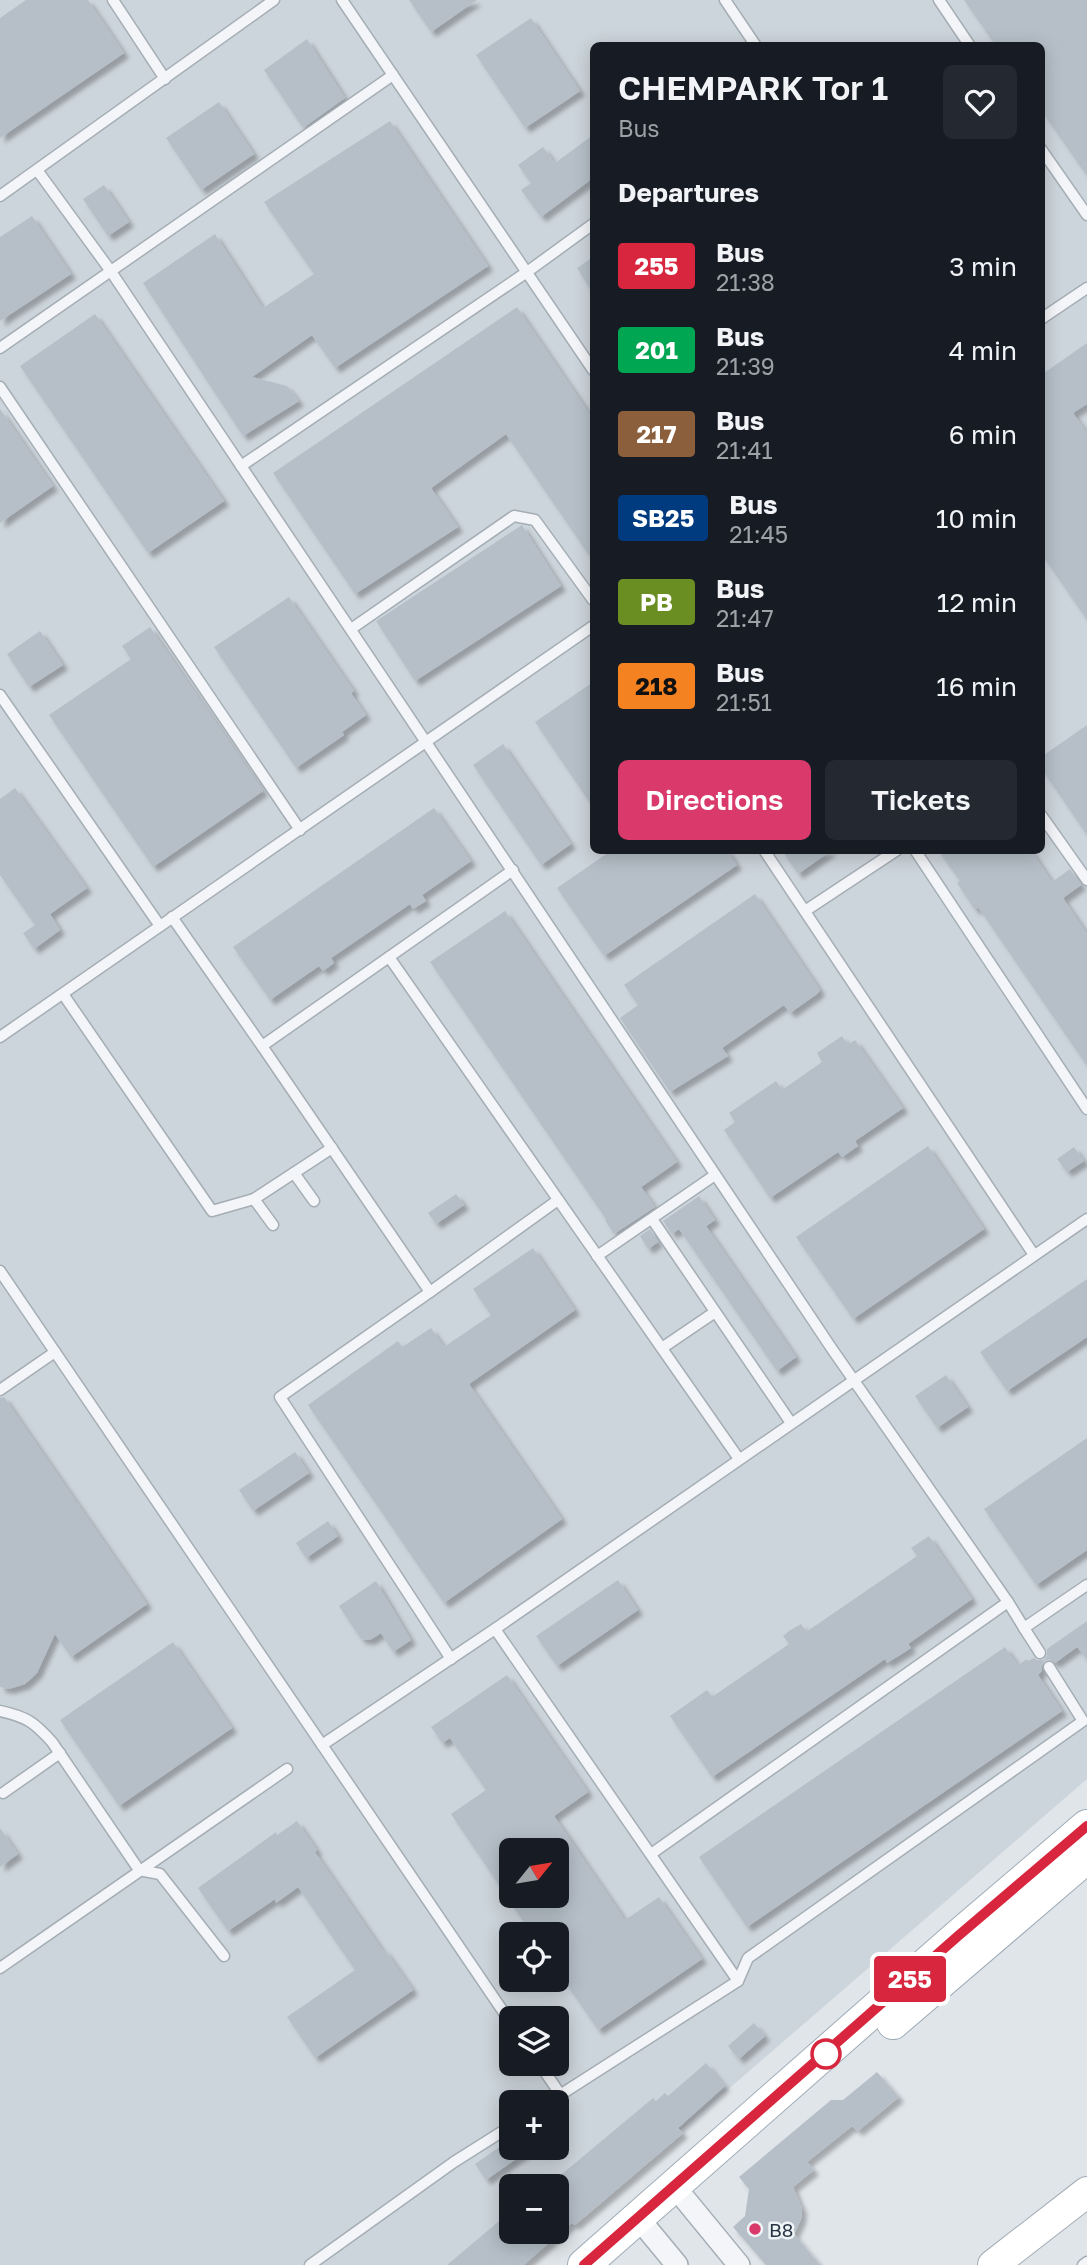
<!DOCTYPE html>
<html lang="en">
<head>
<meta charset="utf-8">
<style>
	:root { --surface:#171b24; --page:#242831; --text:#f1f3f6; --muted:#9ea1a6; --accent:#d93a6b }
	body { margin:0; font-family:"Golos Text",sans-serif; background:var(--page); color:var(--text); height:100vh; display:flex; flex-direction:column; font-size:26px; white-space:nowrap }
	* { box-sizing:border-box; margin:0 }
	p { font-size:23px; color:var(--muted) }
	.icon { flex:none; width:38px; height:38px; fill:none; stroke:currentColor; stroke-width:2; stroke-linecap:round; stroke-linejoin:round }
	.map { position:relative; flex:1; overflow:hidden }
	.sheet { position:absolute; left:590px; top:42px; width:455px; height:812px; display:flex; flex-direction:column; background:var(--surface); border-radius:10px; box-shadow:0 4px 18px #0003 }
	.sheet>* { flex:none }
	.badge { padding:0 14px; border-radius:5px; font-size:24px; line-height:46px }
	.needle { width:46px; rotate:60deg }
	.buttons { position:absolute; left:499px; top:1838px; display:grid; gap:14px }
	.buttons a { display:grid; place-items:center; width:70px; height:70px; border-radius:10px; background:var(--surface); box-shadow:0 4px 18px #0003; font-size:35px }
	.map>.badge { position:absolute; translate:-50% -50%; box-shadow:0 0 0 4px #fff }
	h2 { padding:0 28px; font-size:26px; line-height:63px }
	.round { display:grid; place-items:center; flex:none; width:74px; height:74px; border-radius:10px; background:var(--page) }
	.head { display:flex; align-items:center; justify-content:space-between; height:119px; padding:0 28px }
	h1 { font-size:33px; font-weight:600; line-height:52px }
	.primary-button { display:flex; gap:14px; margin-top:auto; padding:14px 28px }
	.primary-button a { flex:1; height:80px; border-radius:10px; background:var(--accent); color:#fff; font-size:28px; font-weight:600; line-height:80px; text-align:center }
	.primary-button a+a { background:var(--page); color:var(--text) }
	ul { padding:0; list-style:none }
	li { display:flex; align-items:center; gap:21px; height:84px; padding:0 28px }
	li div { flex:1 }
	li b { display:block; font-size:26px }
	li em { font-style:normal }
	li .badge { min-width:77px; font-weight:700; text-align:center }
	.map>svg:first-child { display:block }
	.built { fill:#cdd5dc; fill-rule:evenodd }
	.building { fill:#b6bfc8; fill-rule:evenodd; filter:url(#shadow) }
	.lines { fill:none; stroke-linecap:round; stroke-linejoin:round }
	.lane-casing { stroke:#a5adb5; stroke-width:13 }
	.street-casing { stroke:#a5adb5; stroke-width:24 }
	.secondary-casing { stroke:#a5adb5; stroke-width:32 }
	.primary-casing { stroke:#9eacb7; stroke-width:34 }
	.lane { stroke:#f3f5f8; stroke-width:10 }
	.street { stroke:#f3f5f8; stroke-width:21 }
	.secondary { stroke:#fff; stroke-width:30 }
	.primary { stroke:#fff; stroke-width:32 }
	.line-casing { stroke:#fff; stroke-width:16 }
	.line { stroke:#d7263d; stroke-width:10 }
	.stop-dot { fill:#fff; stroke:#d7263d; stroke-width:3.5 }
	.poi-dot { fill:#d93a6b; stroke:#eff4f7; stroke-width:2.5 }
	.labels { text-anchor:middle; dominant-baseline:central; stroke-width:5; stroke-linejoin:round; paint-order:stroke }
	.poi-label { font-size:19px; fill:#273543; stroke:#eff4f7; text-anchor:start }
</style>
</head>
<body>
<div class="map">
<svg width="1087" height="2265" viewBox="0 0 1087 2265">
	<defs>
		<filter id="shadow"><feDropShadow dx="5" dy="5" stdDeviation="2" flood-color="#0004"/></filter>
	</defs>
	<rect width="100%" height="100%" fill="#e0e5ea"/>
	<!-- built -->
	<path class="built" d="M0 0H1087V1779L525 2265H0ZM593 46H1041V850H593ZM511 1850H556V1895H511ZM511 1934H556V1979H511ZM511 2018H556V2063H511ZM511 2102H556V2147H511ZM511 2186H556V2231H511Z"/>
	<!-- building -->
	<g class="building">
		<path d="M26 0H88L124 53 0 138V18Z"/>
		<path d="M409 0H477L431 32Z"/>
		<path d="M964 0H1087V176L1041 110V46H996Z"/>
		<path d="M531 18 580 91 525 128 476 55Z"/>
		<path d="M307 39 345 98 303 128 264 70Z"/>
		<path d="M219 102 254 154 201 190 166 138Z"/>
		<path d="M390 121 488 266 335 368 312 335 252 377 287 386 299 401 243 436 143 283 215 234 263 308 314 274 264 202Z"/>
		<path d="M593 135V178L541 217 521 190 531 183 518 165 543 147 555 163Z"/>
		<path d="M104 185 129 222 108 236 83 199Z"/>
		<path d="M32 216 71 274 0 321V237Z"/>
		<path d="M593 257V293L577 268Z"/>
		<path d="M517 307 593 419V561L506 434 431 488 458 527 355 594 273 473Z"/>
		<path d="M95 314 224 501 148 553 20 366Z"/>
		<path d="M1087 343V404L1073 413 1087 433V620L1041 553V375Z"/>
		<path d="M0 409 53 486 0 523Z"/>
		<path d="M522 525 561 586 415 681 376 621Z"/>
		<path d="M289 597 354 691 351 693 366 715 342 732 344 735 296 768 214 647Z"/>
		<path d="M150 627 263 791 153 867 49 715 131 659 122 646Z"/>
		<path d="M40 631 63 665 29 687 7 654Z"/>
		<path d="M593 682V807L535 722Z"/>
		<path d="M1087 725V835L1041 768V757Z"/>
		<path d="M503 744 571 844 541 865 473 765Z"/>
		<path d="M15 788 87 888 50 914 60 930 34 949 23 933 35 925 0 875V799Z"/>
		<path d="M434 808 471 861 422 895 426 901 413 909 410 904 331 958 334 963 323 971 319 966 270 1000 233 947Z"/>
		<path d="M612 850H727L737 865 604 956 557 888Z"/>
		<path d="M782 850H832L798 874Z"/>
		<path d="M938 850H1031L1052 882 1070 869 1081 885 1063 898 1087 934V1066L978 907 975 910 957 883 960 881Z"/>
		<path d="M755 894 820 990 817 994 790 1013 784 1005 722 1048 728 1056 670 1092 620 1018 638 1005 624 985Z"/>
		<path d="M505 911 677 1162 641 1187 655 1207 614 1234 605 1220 606 1219 430 962Z"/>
		<path d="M842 1036 848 1045 855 1040 903 1108 855 1141 858 1146 842 1157 838 1152 770 1198 724 1130 735 1122 729 1113 776 1081 782 1090 822 1062 817 1053Z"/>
		<path d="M928 1146 984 1229 853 1319 796 1237Z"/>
		<path d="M1074 1147 1084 1161 1067 1172 1057 1159Z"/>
		<path d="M456 1194 464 1205 436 1224 428 1213Z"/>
		<path d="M699 1196 715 1220 706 1226 796 1357 777 1371 679 1229 672 1234 663 1221Z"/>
		<path d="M650 1229 658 1242 648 1249 640 1236Z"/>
		<path d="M533 1248 575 1310 469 1384 562 1519 444 1603 308 1405 398 1341 402 1347 431 1328 444 1347 491 1315 473 1289Z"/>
		<path d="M1087 1279V1337L1007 1391 980 1352Z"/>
		<path d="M946 1375 968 1407 937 1428 915 1396Z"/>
		<path d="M4 1397 147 1604 71 1657 55 1634 37 1673 25 1684 9 1689 0 1687V1398Z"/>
		<path d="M1087 1438V1550L1036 1585 984 1509Z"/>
		<path d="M295 1452 309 1473 253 1511 239 1490Z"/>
		<path d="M328 1521 338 1536 306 1558 296 1543Z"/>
		<path d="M929 1536 972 1599 908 1644 911 1648 887 1663 885 1659 712 1777 670 1716 707 1690 712 1697 789 1644 783 1636 789 1631 801 1624 806 1632 917 1556 911 1548Z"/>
		<path d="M618 1580 638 1610 557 1666 536 1636Z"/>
		<path d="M376 1581 411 1640 393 1652 381 1633 370 1640 361 1639 339 1606Z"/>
		<path d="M1087 1621V1659L1077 1647 1055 1663 1049 1659 1044 1661 1041 1667 1042 1671 1038 1675 1062 1711 747 1927 699 1857 1005 1647 1018 1665 1027 1659 1028 1661 1034 1658 1037 1660H1044L1047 1656V1649Z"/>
		<path d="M173 1642 232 1728 119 1806 60 1720Z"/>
		<path d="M507 1675 588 1792 554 1816 625 1920 659 1897 702 1959 598 2030 556 1969V1934H532L451 1814 486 1790 450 1738 442 1743 431 1727ZM511 1850H556V1895H511Z"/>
		<path d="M297 1821 317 1850 315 1852 383 1951 385 1950 413 1990 315 2058 287 2017 355 1970 298 1887 276 1903 275 1899 228 1931 198 1888 276 1832 277 1835Z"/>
		<path d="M0 1828 18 1854 0 1867Z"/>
		<path d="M754 2023 765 2036 739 2059 728 2046Z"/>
		<path d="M706 2063 725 2086 678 2128 683 2133 575 2225 572 2223 524 2265H447L511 2211V2231H556V2179L653 2098 656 2101 665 2093 668 2096Z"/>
		<path d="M877 2072 899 2097 858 2131 852 2126 807 2162 814 2170 793 2187 802 2209 801 2219 794 2234 820 2265H766L733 2227 745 2216 749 2189 739 2177 831 2100H843Z"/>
		<path d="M511 2139V2147H533L486 2180 475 2164Z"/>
	</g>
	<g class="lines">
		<defs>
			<g id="lane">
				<path d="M113 0 165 79"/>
				<path d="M342 0 593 370"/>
				<path d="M725 0 756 46"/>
				<path d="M939 0 970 46"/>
				<path d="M1041 149 1087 215"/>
				<path d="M37 170 110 270 832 1349 1008 1602 651 1854"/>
				<path d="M0 196 274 0"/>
				<path d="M1041 319 1087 288"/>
				<path d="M0 348 393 75"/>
				<path d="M0 387 300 830"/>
				<path d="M241 466 527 272 593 224"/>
				<path d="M351 629 514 516 535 520 593 600"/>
				<path d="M0 695 160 926"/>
				<path d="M1041 815 1087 880"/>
				<path d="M764 850 1034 1255"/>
				<path d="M915 850 1087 1109"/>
				<path d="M805 911 897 850"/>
				<path d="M172 917 262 1046 389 957 739 1459"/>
				<path d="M389 957 513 870"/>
				<path d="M63 994 212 1211 254 1199 332 1148"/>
				<path d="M0 1037 593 626"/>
				<path d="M262 1046 430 1292 280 1397 451 1659"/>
				<path d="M294 1173 314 1201"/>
				<path d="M254 1199 273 1225"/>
				<path d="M652 1219 791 1423"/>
				<path d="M597 1256 715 1175"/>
				<path d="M0 1271 511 2023"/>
				<path d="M430 1292 558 1200"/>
				<path d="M662 1348 715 1312"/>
				<path d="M0 1390 55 1352"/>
				<path d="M1008 1602 1024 1628 1087 1585"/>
				<path d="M1024 1628 1040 1653"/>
				<path d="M495 1629 738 1981 549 2102"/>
				<path d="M0 1711C27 1717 34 1722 52 1742L139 1870 160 1874 224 1956"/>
				<path d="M322 1745 495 1629 1087 1219"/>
				<path d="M3 1793 60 1753"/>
				<path d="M0 1968 287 1769"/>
				<path d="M738 1981 748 1958 1083 1721 1049 1667"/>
				<path d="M539 2063 560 2094"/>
				<path d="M310 2265 454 2162 511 2126"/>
				<path d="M1083 2265 1087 2262"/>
			</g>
			<g id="street">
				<path d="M675 2187 739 2265"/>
				<path d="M639 2219 677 2265"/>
			</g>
			<path id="secondary" d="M993 2265 1087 2192"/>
			<g id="primary">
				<path d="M893 2023 1087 1857"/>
				<path d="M584 2265 958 1936 1087 1826"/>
			</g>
		</defs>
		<!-- lane casing -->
		<use href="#lane" class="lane-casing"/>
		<!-- street casing -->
		<use href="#street" class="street-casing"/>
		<!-- secondary casing -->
		<use href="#secondary" class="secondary-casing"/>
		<!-- primary casing -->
		<use href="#primary" class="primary-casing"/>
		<!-- lane -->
		<use href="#lane" class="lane"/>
		<!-- street -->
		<use href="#street" class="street"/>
		<!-- secondary -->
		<use href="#secondary" class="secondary"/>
		<!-- primary -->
		<use href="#primary" class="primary"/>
	</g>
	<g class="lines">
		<defs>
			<path id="line" d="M584 2265 958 1936 1087 1826"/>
		</defs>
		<!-- line casing -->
		<use href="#line" class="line-casing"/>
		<!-- line -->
		<use href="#line" class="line"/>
	</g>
	<!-- markers -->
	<circle class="stop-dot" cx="826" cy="2054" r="14"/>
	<circle class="poi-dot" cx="755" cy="2229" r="7"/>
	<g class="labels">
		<!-- poi labels -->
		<g class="poi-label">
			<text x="769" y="2229">B8</text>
		</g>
	</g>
</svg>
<div class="buttons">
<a><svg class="needle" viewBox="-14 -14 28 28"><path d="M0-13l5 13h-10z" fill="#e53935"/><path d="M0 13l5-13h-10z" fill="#9ea1a6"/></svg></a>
<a><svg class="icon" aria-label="locate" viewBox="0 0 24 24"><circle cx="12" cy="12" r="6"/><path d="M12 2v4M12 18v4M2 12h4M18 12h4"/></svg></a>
<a><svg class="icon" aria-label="layers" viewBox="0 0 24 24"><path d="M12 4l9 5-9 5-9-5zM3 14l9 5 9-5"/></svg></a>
<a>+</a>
<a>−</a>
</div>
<b class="badge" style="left:910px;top:1979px;background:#d7263d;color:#fff">255</b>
<section class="sheet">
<div class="head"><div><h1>CHEMPARK Tor 1</h1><p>Bus</p></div><a class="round"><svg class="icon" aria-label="heart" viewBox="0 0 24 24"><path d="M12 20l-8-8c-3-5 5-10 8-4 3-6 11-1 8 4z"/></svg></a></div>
<h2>Departures</h2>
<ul>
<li><span class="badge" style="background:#d7263d;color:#fff">255</span><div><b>Bus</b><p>21:38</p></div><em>3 min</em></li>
<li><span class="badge" style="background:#00a651;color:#fff">201</span><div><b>Bus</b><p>21:39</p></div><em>4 min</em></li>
<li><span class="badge" style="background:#8b5e3c;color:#fff">217</span><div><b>Bus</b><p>21:41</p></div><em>6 min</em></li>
<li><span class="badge" style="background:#003b80;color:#fff">SB25</span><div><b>Bus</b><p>21:45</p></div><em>10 min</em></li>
<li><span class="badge" style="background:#6b8e23;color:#fff">PB</span><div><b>Bus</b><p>21:47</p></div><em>12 min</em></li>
<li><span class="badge" style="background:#f58220;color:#111">218</span><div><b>Bus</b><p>21:51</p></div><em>16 min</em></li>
</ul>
<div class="primary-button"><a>Directions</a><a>Tickets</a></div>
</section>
</div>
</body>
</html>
